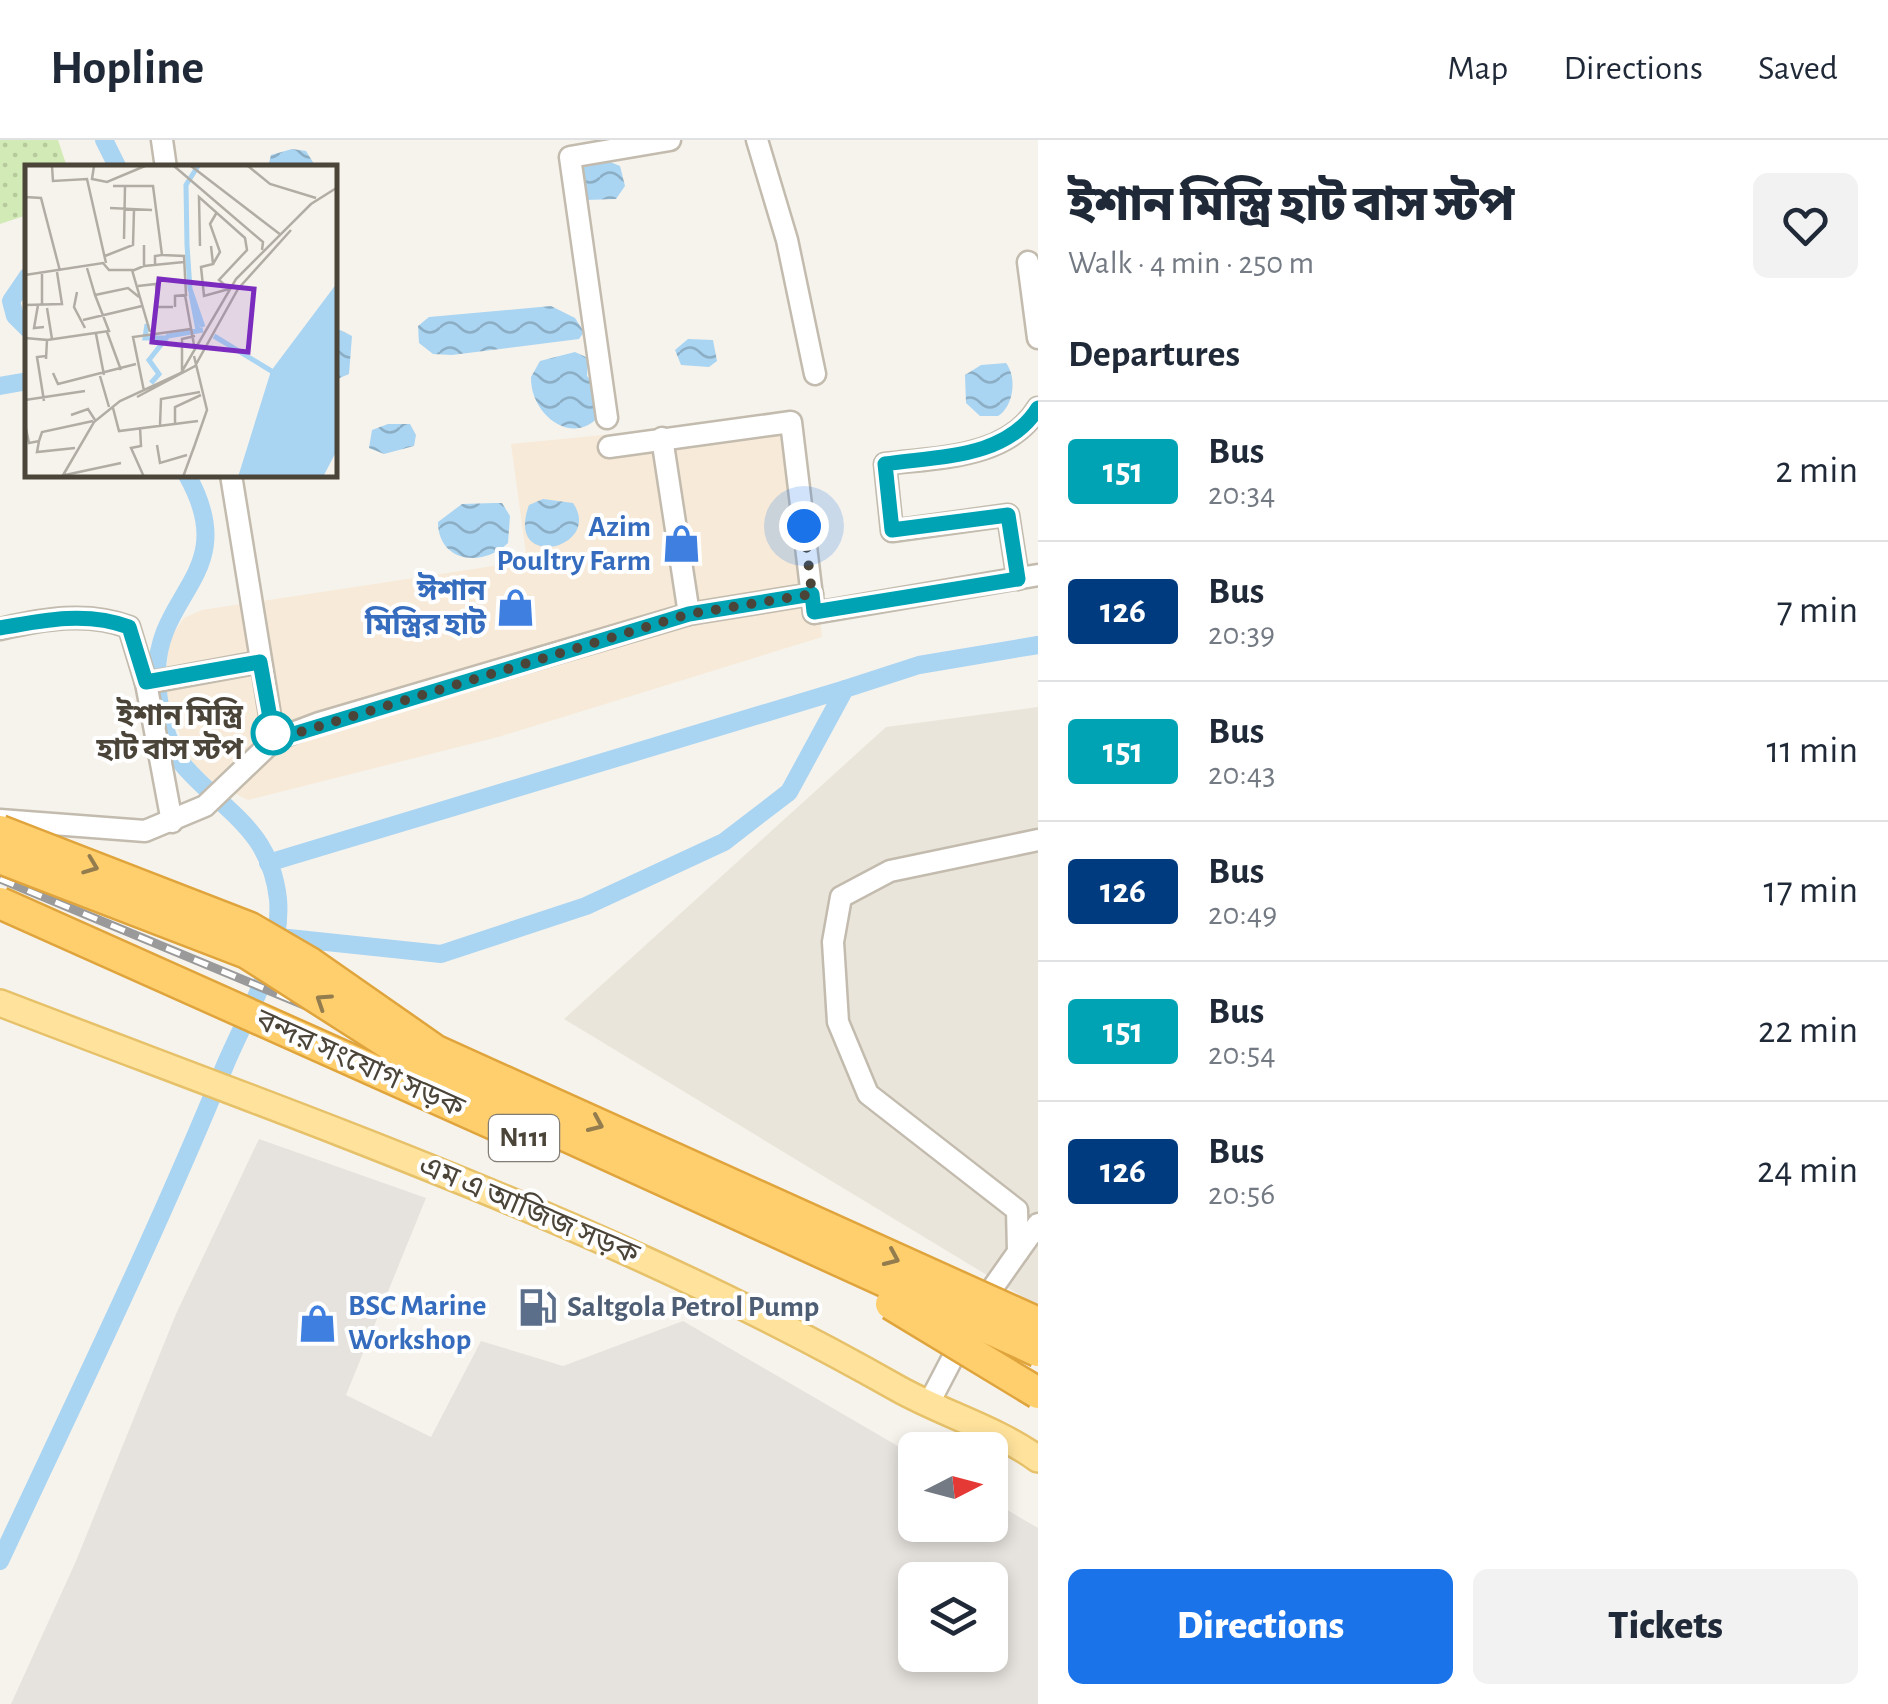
<!DOCTYPE html>
<html lang="en">
<head>
<meta charset="utf-8">
<style>
	:root { --surface:#fff; --page:#f2f2f3; --text:#1f2937; --muted:#747a83; --line:#e0e1e3; --accent:#1a73e8 }
	body { margin:0; font-family:"Alegreya Sans","Noto Sans Bengali",sans-serif; background:var(--page); color:var(--text); height:100vh; display:flex; flex-direction:column; font-size:38px; white-space:nowrap }
	* { box-sizing:border-box; margin:0 }
	p { font-size:32px; color:var(--muted) }
	.icon { flex:none; width:55px; height:55px; fill:none; stroke:currentColor; stroke-width:2; stroke-linecap:round; stroke-linejoin:round }
	.map { position:relative; flex:1; overflow:hidden }
	.drawer { display:flex; flex-direction:column; background:var(--surface); width:850px }
	.drawer>* { flex:none }
	.badge { padding:0 20px; border-radius:8px; font-size:35px; line-height:65px }
	.needle { width:65px; rotate:84deg }
	.tools { position:absolute; left:898px; top:1292px; display:grid; gap:20px }
	.tools a { display:grid; place-items:center; width:110px; height:110px; border-radius:15px; background:var(--surface); box-shadow:0 5px 15px #0003; font-size:50px }
	.you { position:absolute; width:50px; height:50px; margin:-25px; border:8px solid #fff; border-radius:50%; background:#1a73e8; box-shadow:0 0 0 15px #1a73e833 }
	.map>.badge { position:absolute; translate:-50% -50%; box-shadow:0 0 0 5px #fff }
	h2 { padding:0 30px; font-size:38px; line-height:90px }
	.round { display:grid; place-items:center; flex:none; width:105px; height:105px; border-radius:15px; background:var(--page) }
	.overview { display:flex; align-items:center; justify-content:space-between; height:170px; padding:0 30px }
	h1 { font-size:48px; font-weight:800; line-height:75px }
	.primary-button { display:flex; gap:20px; margin-top:auto; padding:20px 30px }
	.primary-button a { flex:1; height:115px; border-radius:15px; background:var(--accent); color:#fff; font-size:40px; font-weight:800; line-height:115px; text-align:center }
	.primary-button a+a { background:var(--page); color:var(--text) }
	ul { padding:0; list-style:none }
	li { display:flex; align-items:center; gap:30px; height:140px; padding:0 30px; border-top:2px solid var(--line) }
	li div { flex:1 }
	li b { display:block; font-size:38px }
	li em { font-style:normal }
	li .badge { min-width:110px; font-weight:700; text-align:center }
	header { display:flex; align-items:center; gap:60px; box-sizing:border-box; height:140px; padding:0 50px; background:var(--surface); border-bottom:2px solid var(--line) }
	header strong { font-size:48px }
	nav { display:flex; gap:55px; margin-inline-start:auto; font-size:35px }
	main { display:flex; flex:1; min-height:0 }
	.map>svg:first-child { display:block }
	.residential { fill:#eae5da }
	.commercial { fill:#f7ead8 }
	.industrial { fill:#e6e2dd; fill-rule:evenodd }
	.park { fill:url(#park-dots) }
	.water { fill:url(#water-waves) }
	.lines { fill:none; stroke-linecap:round; stroke-linejoin:round }
	.canal { stroke:#a9d4f2; stroke-width:18 }
	.minor-casing { stroke:#c2bbae; stroke-width:25 }
	.major-casing { stroke:#e6c16a; stroke-width:30 }
	.minor { stroke:#fff; stroke-width:20 }
	.major { stroke:#ffe39c; stroke-width:25 }
	.rail-casing { stroke:#9a9a9a; stroke-width:9 }
	.rail { stroke:#fff; stroke-width:5; stroke-dasharray:15; stroke-linecap:butt }
	.highway-bridge-casing { stroke:#e0a43c; stroke-width:35; stroke-linecap:butt }
	.highway-bridge { stroke:#ffcf6e; stroke-width:30 }
	.oneway { stroke:#937c4e }
	.line-casing { stroke:#fff; stroke-width:22 }
	.line { stroke:#00a3b4; stroke-width:15 }
	.walk { stroke:#4b4439; stroke-width:10; stroke-dasharray:0 18 }
	.stop-dot { fill:#fff; stroke:#00a3b4; stroke-width:5 }
	.labels { text-anchor:middle; dominant-baseline:central; stroke-width:8; stroke-linejoin:round; paint-order:stroke }
	.shield { fill:#fff; stroke:#817c74; stroke-width:2.5 }
	.shield-label { font-size:28px; font-weight:bold; fill:#4b4439 }
	.shop-label { font-size:30px; font-weight:bold; fill:#366cbe; stroke:#fff; text-anchor:end }
	.stop-label { font-size:30px; font-weight:bold; fill:#4b4439; stroke:#fff; text-anchor:end }
	.street-label { font-size:30px; fill:#4b4439; stroke:#fff }
	.service-label { font-size:30px; font-weight:bold; fill:#4e5e75; stroke:#fff; text-anchor:start }
	.inset-river { fill:none; stroke:#a9d4f2; stroke-width:5 }
	.inset-road { fill:none; stroke:#b2ada4; stroke-width:2.5 }
	.view { fill:#7b2cbf; fill-opacity:0.15; stroke:#7b2cbf; stroke-width:5 }
	.inset-edge { fill:none; stroke:#4b4439; stroke-width:5 }
</style>
</head>
<body>
<header>
<strong>Hopline</strong>
<nav><a>Map</a><a>Directions</a><a>Saved</a></nav>
</header>
<main>
<div class="map">
<svg width="1038" height="1564" viewBox="0 0 1038 1564">
	<defs>
		<pattern id="park-dots" width="8" height="8" patternUnits="userSpaceOnUse" patternTransform="scale(2.5)"><rect width="8" height="8" fill="#d2eab5"/><path d="M2 2h.1M6 6h.1" fill="none" stroke="#b6ca9c" stroke-width="1.8" stroke-linecap="round"/></pattern>
		<pattern id="water-waves" width="16" height="10" patternUnits="userSpaceOnUse" patternTransform="scale(2.5)"><rect width="16" height="10" fill="#a9d4f2"/><path d="M0 5q4-4 8 0t8 0" fill="none" stroke="#8caec5"/></pattern>
	</defs>
	<rect width="100%" height="100%" fill="#f6f3ec"/>
	<!-- residential -->
	<path class="residential" d="M1038 567V1166L564 879 886 587Z"/>
	<!-- commercial -->
	<path class="commercial" d="M796 276 822 497 498 597 248 660 214 643 189 619 165 555 169 499 184 478 202 470 527 421 511 304Z"/>
	<!-- industrial -->
	<path class="industrial" d="M259 999 426 1058 346 1255 431 1297 481 1201 563 1226 683 1181 915 1316V1385H990V1360L1038 1388V1564H11L76 1421 176 1174ZM915 1440H990V1515H915Z"/>
	<!-- park -->
	<path class="park" d="M0 0H58L67 27 28 28 27 75 0 84Z"/>
	<!-- water -->
	<g class="water">
		<path d="M292 9 306 11 316 27H268L271 15Z"/>
		<path d="M603 19 620 26 625 46 616 59 585 60 580 26Z"/>
		<path d="M551 166 575 178 584 192 579 199 452 215 433 214 419 203 418 186 429 177Z"/>
		<path d="M336 188 352 196 349 234 335 240Z"/>
		<path d="M688 199 713 200 717 221 709 227 681 225 675 210Z"/>
		<path d="M575 212 588 218 587 236 595 245 599 276C573 307 530 275 531 237L540 221Z"/>
		<path d="M1006 223C1017 237 1014 266 998 276H980L966 263 965 235 981 225Z"/>
		<path d="M388 284H410L416 295 414 306 384 314 369 308 372 290Z"/>
		<path d="M543 359 573 363C604 408 504 433 529 365Z"/>
		<path d="M495 363H502L510 376 508 403C482 428 438 422 438 382L462 364Z"/>
	</g>
	<g class="lines">
		<!-- canal -->
		<g class="canal">
			<path d="M104 0 118 28"/>
			<path d="M28 136 11 161 15 176 28 189"/>
			<path d="M0 246 28 241"/>
			<path d="M268 723 845 549"/>
			<path d="M279 797 441 814 586 766 724 702 789 652 845 549 919 525 1038 505"/>
			<path d="M0 1421C77 1256 157 1092 226 923 248 872 283 815 278 759 270 688 223 671 184 626 165 603 157 562 157 533 157 451 242 433 187 335"/>
		</g>
		<defs>
			<g id="minor">
				<path d="M162 0 166 28"/>
				<path d="M757 0 787 100 815 234"/>
				<path d="M1028 122 1038 198"/>
				<path d="M607 278 570 17 670 0"/>
				<path d="M662 298 689 474"/>
				<path d="M609 307 791 282 814 473 1038 435"/>
				<path d="M231 335 274 600"/>
				<path d="M1018 439 1008 375 892 391 885 324C937 317 1007 319 1038 268"/>
				<path d="M0 489C43 479 87 471 129 487L146 543 172 682"/>
				<path d="M146 543 260 522"/>
				<path d="M0 680 145 691 205 666 274 600 319 583 689 474 812 454"/>
				<path d="M1018 1112 1038 1084"/>
				<path d="M980 1166 1018 1112 1017 1070 868 954 838 882 833 802 841 757 890 731 1038 700"/>
				<path d="M928 1265 964 1196"/>
			</g>
			<path id="major" d="M0 863C304 980 613 1086 897 1248 943 1274 995 1288 1038 1319"/>
		</defs>
		<!-- minor casing -->
		<use href="#minor" class="minor-casing"/>
		<!-- major casing -->
		<use href="#major" class="major-casing"/>
		<!-- minor -->
		<use href="#minor" class="minor"/>
		<!-- major -->
		<use href="#major" class="major"/>
		<defs>
			<path id="rail" d="M0 739 832 1084 1038 1214"/>
		</defs>
		<!-- rail casing -->
		<use href="#rail" class="rail-casing"/>
		<!-- rail -->
		<use href="#rail" class="rail"/>
		<defs>
			<g id="highway-bridge">
				<path d="M0 691 250 788 310 823 436 911 1038 1183"/>
				<path d="M0 718 247 813 419 923 503 967 1038 1211"/>
				<path d="M0 763 503 988"/>
				<path d="M891 1164 1038 1253"/>
			</g>
		</defs>
		<!-- highway-bridge casing -->
		<use href="#highway-bridge" class="highway-bridge-casing"/>
		<!-- highway-bridge -->
		<use href="#highway-bridge" class="highway-bridge"/>
	</g>
	<!-- one-way arrows -->
	<defs><path id="oneway-chevron" d="M-2-3.5L2.5 0L-2 3.5" fill="none" stroke-width="1.6" stroke-linecap="round" stroke-linejoin="round" transform="scale(2.5)"/></defs>
	<g class="oneway">
		<use href="#oneway-chevron" transform="translate(91 726) rotate(21)"/>
		<use href="#oneway-chevron" transform="translate(323 861) rotate(-147)"/>
		<use href="#oneway-chevron" transform="translate(596 984) rotate(24)"/>
		<use href="#oneway-chevron" transform="translate(892 1118) rotate(24)"/>
	</g>
	<g class="lines">
		<defs>
			<path id="line" d="M0 488C43 480 87 471 129 487L146 542 260 522 274 600 689 474 812 454 814 472 1018 439 1008 375 892 390 885 324C938 316 1006 319 1038 268"/>
		</defs>
		<!-- line casing -->
		<use href="#line" class="line-casing"/>
		<!-- line -->
		<use href="#line" class="line"/>
		<!-- walk -->
		<path class="walk" d="M273 593 274 600 689 474 812 454 804 386"/>
	</g>
	<!-- icons -->
	<defs>
		<symbol id="shop-bare" viewBox="-9 -9 18 18"><path d="M-5-2.5h2.3a2.7 3.5 0 0 1 5.4 0H5L5.5 6h-11ZM-1.5-2.5h3a1.5 2.3 0 0 0-3 0Z" fill="#3f7fe0" stroke="#fff" stroke-width="2.5" paint-order="stroke"/></symbol>
		<symbol id="fuel-bare" viewBox="-9 -9 18 18"><path d="M-5.5-6h7V0h2V4h1.3V-2.5L3-4.5l.8-.8L6-3V5H2.5V1h-1V6h-7ZM-4.2-4.7v3.2H.2V-4.7Z" fill="#5c6f8a" stroke="#fff" stroke-width="2.5" paint-order="stroke"/></symbol>
	</defs>
	<g fill-rule="evenodd">
		<use href="#shop-bare" x="654" y="376" width="55" height="55"/>
		<use href="#shop-bare" x="488" y="440" width="55" height="55"/>
		<use href="#fuel-bare" x="510" y="1140" width="55" height="55"/>
		<use href="#shop-bare" x="290" y="1156" width="55" height="55"/>
	</g>
	<!-- markers -->
	<circle class="stop-dot" cx="273" cy="593" r="20"/>
	<g class="labels">
		<!-- shield labels -->
		<rect class="shield" x="489" y="975" width="70" height="46" rx="8"/>
		<g class="shield-label">
			<text x="524" y="998">N111</text>
		</g>
		<!-- shop labels -->
		<g class="shop-label">
			<text x="651" y="387">Azim<tspan x="651" dy="34">Poultry Farm</tspan></text>
			<text x="486" y="451">ঈশান<tspan x="486" dy="34">মিস্ত্রির হাট</tspan></text>
			<text x="348" y="1166" text-anchor="start">BSC Marine<tspan x="348" dy="34">Workshop</tspan></text>
		</g>
		<!-- stop labels -->
		<g class="stop-label">
			<text x="243" y="576">ইশান মিস্ত্রি<tspan x="243" dy="34">হাট বাস স্টপ</tspan></text>
		</g>
		<!-- street labels -->
		<g class="street-label">
			<text transform="translate(360 924) rotate(24)">বন্দর সংযোগ সড়ক</text>
			<text transform="translate(529 1070) rotate(23)">এম এ আজিজ সড়ক</text>
		</g>
		<!-- service labels -->
		<g class="service-label">
			<text x="567" y="1167">Saltgola Petrol Pump</text>
		</g>
	</g>
	<!-- overview -->
	<g transform="translate(25 25)">
		<rect width="312" height="312" fill="#f6f3ec"/>
		<path d="M312 118V285L298 312H213L246 206Z" fill="#a9d4f2"/>
		<path class="inset-river" d="M173 1 161 20 162 80 165 124 178 162M166 129 173 165M122 159 120 173H142M189 171 248 207M126 218 134 209 124 195 143 171 178 165"/>
		<path class="inset-road" d="M27 1 28 16 62 14 81 98M69 1 67 14 82 17 120 1M149 1 238 77 237 85M166 1 256 70M223 1 245 19 291 33M0 17 1 32 16 33 35 106M88 21H128L137 90 130 91V100M85 43 127 45M99 74 100 21M175 81 174 32 220 73 222 85 194 115 202 122M186 81 188 99 176 102 179 131 204 124M137 90 159 91 161 130 150 131V142M80 91 108 80 109 45M188 99 195 87 185 59 192 47M119 101 159 97M62 103 70 130 103 123 114 132M107 106 119 101V80M17 109V140M0 110 78 98 84 105H107L125 167M113 121 131 119 132 142H148M52 127 49 142 60 163M160 130 169 180M0 140 37 139 32 107M13 140 9 163 19 162M22 143 27 174M58 155 117 141M82 167 96 205M71 169 79 210M0 173 22 175 21 194M22 175 84 166 70 130M157 205V174L170 171M28 208 33 219 111 199M75 211 84 242M119 226 108 172 166 164M112 232 170 201 213 124 266 65M0 235 60 226M19 236 12 192 21 191M88 243 94 266 173 256M46 250 63 244 70 255M0 259 4 278 14 276 12 287 50 283M150 259V242L176 230M135 260 136 234 175 227M115 262 116 281 106 283 119 312M14 276 17 267 68 256M132 280 135 298 162 290M168 285 182 245 169 191M40 310 96 298M37 312 69 257 95 236 156 208 211 114 286 39 313 22M158 312 169 282"/>
		<path class="view" d="M134 114 229 124 223 187 127 177Z"/>
		<rect width="312" height="312" class="inset-edge"/>
	</g>
</svg>
<div class="tools">
<a><svg class="needle" viewBox="-14 -14 28 28"><path d="M0-13l5 13h-10z" fill="#e53935"/><path d="M0 13l5-13h-10z" fill="#747a83"/></svg></a>
<a><svg class="icon" aria-label="layers" viewBox="0 0 24 24"><path d="M12 4l9 5-9 5-9-5zM3 14l9 5 9-5"/></svg></a>
</div>
<div class="you" style="left:804px;top:386px"></div>
</div>
<section class="drawer">
<div class="overview"><div><h1>ইশান মিস্ত্রি হাট বাস স্টপ</h1><p>Walk · 4 min · 250 m</p></div><a class="round"><svg class="icon" aria-label="heart" viewBox="0 0 24 24"><path d="M12 20l-8-8c-3-5 5-10 8-4 3-6 11-1 8 4z"/></svg></a></div>
<h2>Departures</h2>
<ul>
<li><span class="badge" style="background:#00a3b4;color:#fff">151</span><div><b>Bus</b><p>20:34</p></div><em>2 min</em></li>
<li><span class="badge" style="background:#003b80;color:#fff">126</span><div><b>Bus</b><p>20:39</p></div><em>7 min</em></li>
<li><span class="badge" style="background:#00a3b4;color:#fff">151</span><div><b>Bus</b><p>20:43</p></div><em>11 min</em></li>
<li><span class="badge" style="background:#003b80;color:#fff">126</span><div><b>Bus</b><p>20:49</p></div><em>17 min</em></li>
<li><span class="badge" style="background:#00a3b4;color:#fff">151</span><div><b>Bus</b><p>20:54</p></div><em>22 min</em></li>
<li><span class="badge" style="background:#003b80;color:#fff">126</span><div><b>Bus</b><p>20:56</p></div><em>24 min</em></li>
</ul>
<div class="primary-button"><a>Directions</a><a>Tickets</a></div>
</section>
</main>
</body>
</html>
